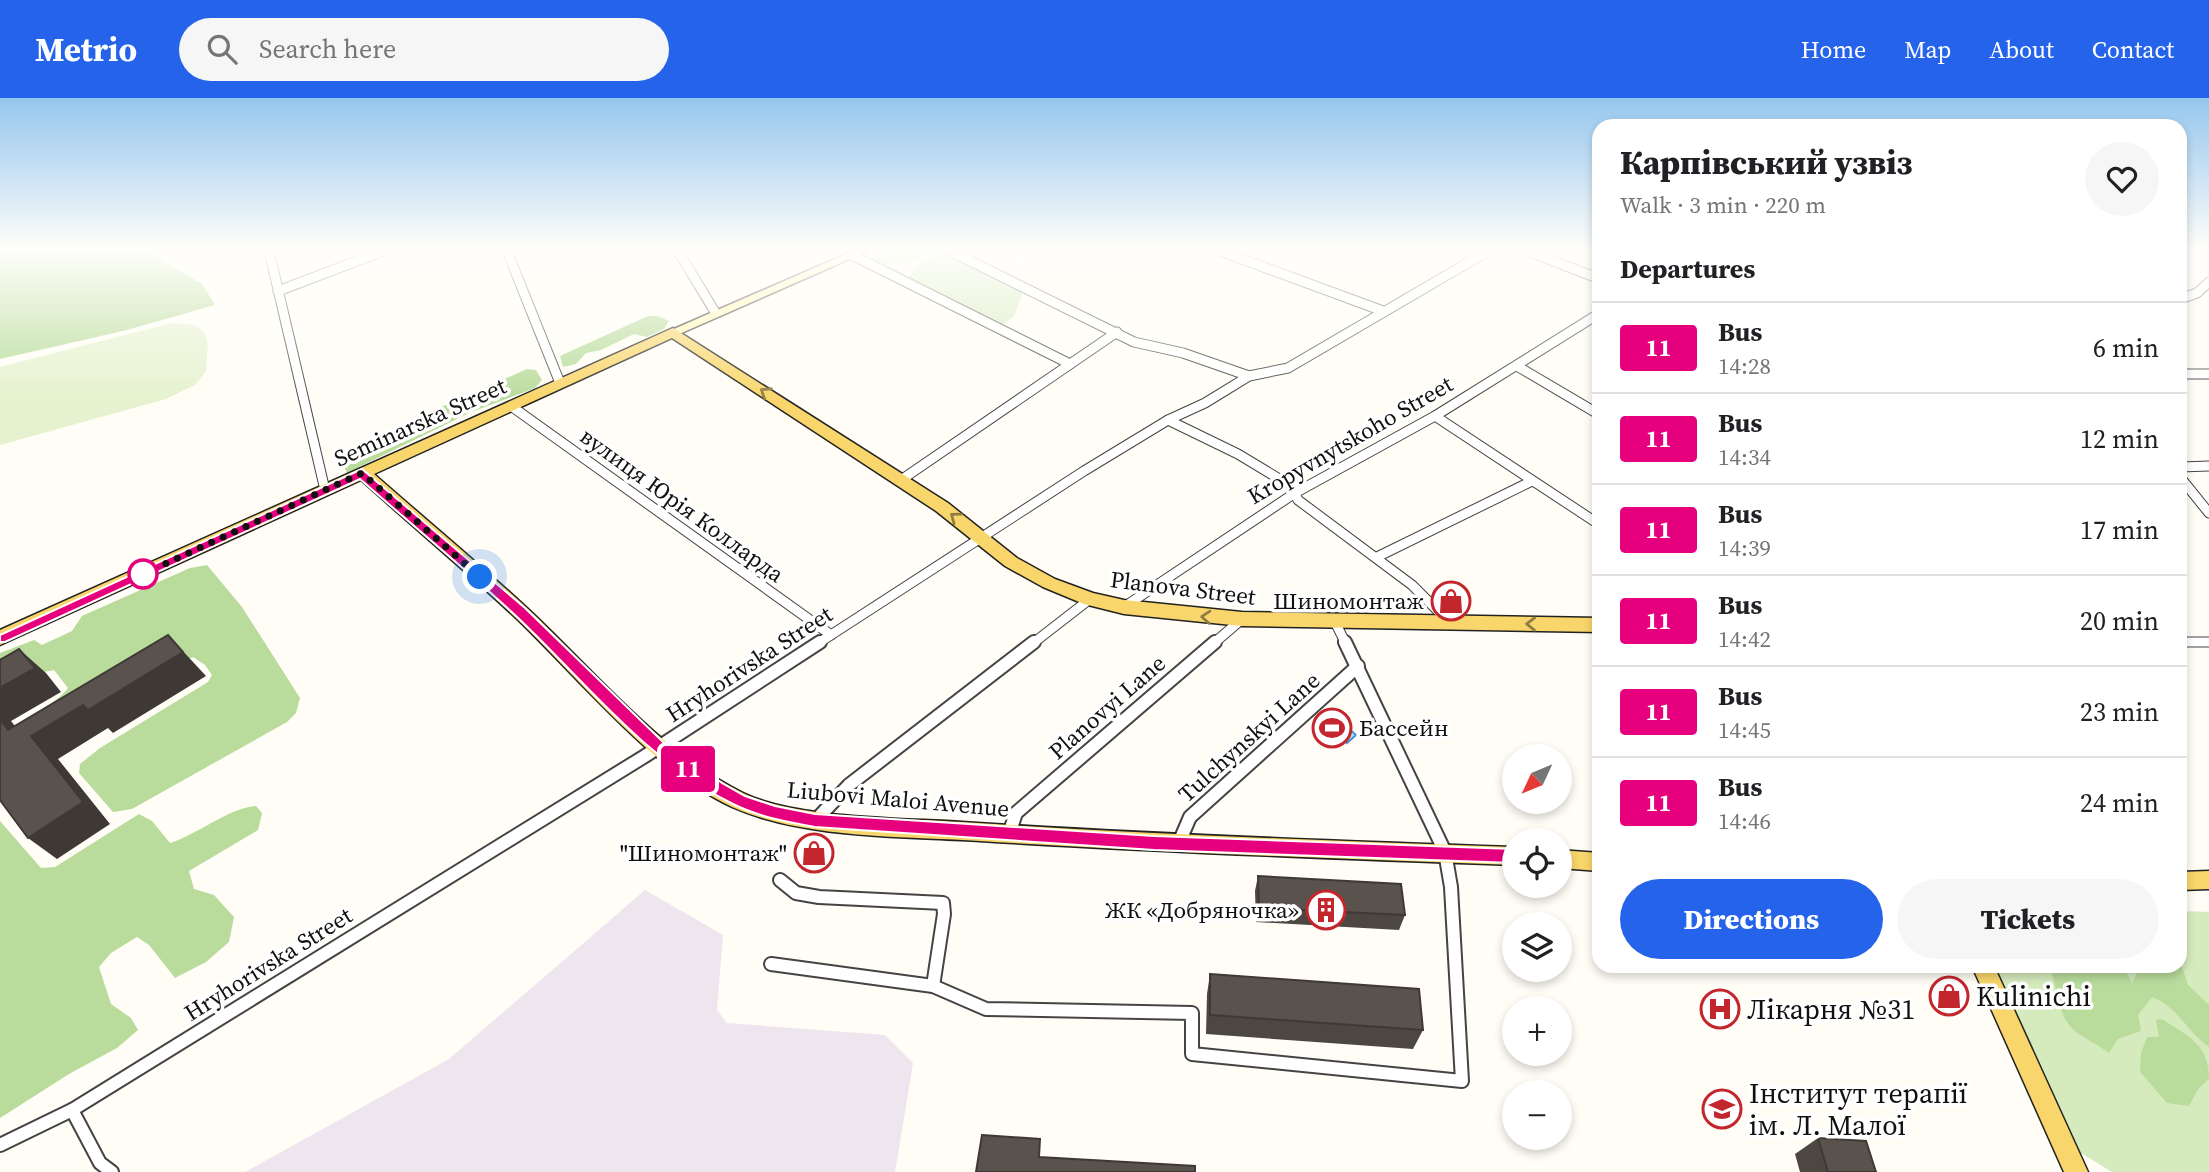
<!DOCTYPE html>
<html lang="en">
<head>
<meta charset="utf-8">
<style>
	:root { --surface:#fff; --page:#f6f6f6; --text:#202124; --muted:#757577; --line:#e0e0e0; --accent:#2563eb }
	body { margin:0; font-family:"Source Serif 4",serif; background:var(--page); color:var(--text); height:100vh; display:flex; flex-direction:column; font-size:26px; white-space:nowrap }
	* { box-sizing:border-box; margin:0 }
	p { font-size:23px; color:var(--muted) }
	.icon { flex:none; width:38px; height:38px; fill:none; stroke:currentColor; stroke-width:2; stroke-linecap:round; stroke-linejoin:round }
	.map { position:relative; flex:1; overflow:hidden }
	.side { position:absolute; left:1592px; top:21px; width:595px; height:854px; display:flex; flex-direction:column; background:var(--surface); border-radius:21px; box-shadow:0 4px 10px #0003 }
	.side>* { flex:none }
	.badge { padding:0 14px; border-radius:5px; font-size:24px; line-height:46px }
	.needle { width:46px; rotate:226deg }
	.controls { position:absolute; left:1502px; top:646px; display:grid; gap:14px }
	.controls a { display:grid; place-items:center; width:70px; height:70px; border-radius:50%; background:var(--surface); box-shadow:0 4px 10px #0003; font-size:35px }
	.you { position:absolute; width:35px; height:35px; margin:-18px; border:5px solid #fff; border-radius:50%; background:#1a73e8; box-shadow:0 0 0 10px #1a73e833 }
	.map>.badge { position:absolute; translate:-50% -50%; box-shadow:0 0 0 4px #fff }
	h2 { padding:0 28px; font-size:26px; line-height:63px }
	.round { display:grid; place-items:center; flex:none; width:74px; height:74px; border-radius:37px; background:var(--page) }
	.headline { display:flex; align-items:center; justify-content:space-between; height:119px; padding:0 28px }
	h1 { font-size:33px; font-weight:800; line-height:52px }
	.action { display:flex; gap:14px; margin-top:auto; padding:14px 28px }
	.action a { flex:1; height:80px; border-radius:42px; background:var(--accent); color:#fff; font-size:28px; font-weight:800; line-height:80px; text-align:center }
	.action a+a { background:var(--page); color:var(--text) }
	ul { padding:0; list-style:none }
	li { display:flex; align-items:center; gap:21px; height:91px; padding:0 28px; border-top:2px solid var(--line) }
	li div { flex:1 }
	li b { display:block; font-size:26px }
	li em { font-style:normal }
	li .badge { min-width:77px; font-weight:700; text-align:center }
	header { display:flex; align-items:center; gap:42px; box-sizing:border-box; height:98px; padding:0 35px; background:var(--accent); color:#fff }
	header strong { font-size:33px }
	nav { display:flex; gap:38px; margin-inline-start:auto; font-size:24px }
	.search { width:490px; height:63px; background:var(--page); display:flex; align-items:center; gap:18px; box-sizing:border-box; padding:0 24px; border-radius:38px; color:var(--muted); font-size:26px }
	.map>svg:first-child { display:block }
	.industrial { fill:#eee6ef }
	.green { fill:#d5ebbd }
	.forest { fill:#b9dc9c }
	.pitch { fill:#e6f2cf }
	.water { fill:#b9e0f7; stroke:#3f96cf; stroke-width:2 }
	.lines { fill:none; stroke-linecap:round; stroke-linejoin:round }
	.street-far1-casing { stroke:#444; stroke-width:11 }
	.street-casing { stroke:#444; stroke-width:16 }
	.secondary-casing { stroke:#333; stroke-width:3 }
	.primary-casing { stroke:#222; stroke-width:3 }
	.street-far1 { stroke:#fff; stroke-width:9 }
	.street { stroke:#fff; stroke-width:12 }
	.secondary { fill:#fff6b0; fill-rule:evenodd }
	.primary { fill:#f9d66b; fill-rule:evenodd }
	.wall { fill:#4d4742 }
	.shaded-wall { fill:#3f3936 }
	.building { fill:#5a524d; stroke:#3f3936; stroke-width:2 }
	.oneway { stroke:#917d42 }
	.line { fill:#e6007e; stroke:#fff; stroke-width:2 }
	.walk { stroke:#111; stroke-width:7; stroke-dasharray:0 12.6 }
	.stop-dot { fill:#fff; stroke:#e6007e; stroke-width:3.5 }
	.labels { text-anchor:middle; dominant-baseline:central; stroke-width:7; stroke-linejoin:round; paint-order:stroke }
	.street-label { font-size:23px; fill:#111; stroke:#fff }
	.poi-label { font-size:23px; fill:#111; stroke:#fff; text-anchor:end }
	.near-poi-label { font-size:28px; fill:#111; stroke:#fff; text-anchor:start }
</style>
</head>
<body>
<header>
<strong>Metrio</strong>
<div class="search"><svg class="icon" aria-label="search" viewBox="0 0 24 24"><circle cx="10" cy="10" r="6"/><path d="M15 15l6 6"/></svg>Search here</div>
<nav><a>Home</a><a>Map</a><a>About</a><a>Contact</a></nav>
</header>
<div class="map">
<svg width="2209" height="1074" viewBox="0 0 2209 1074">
	<rect width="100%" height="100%" fill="#fffdf5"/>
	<!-- industrial -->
	<path class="industrial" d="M645 792 723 837 717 912 727 925 885 937 913 965 895 1074H245L449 961Z"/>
	<!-- green -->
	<g class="green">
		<path d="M884 153H929C912 166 887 173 870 160Z"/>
		<path d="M943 153 1023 193 1014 218 1001 228 908 180 916 169Z"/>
		<path d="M2181 813 2209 814V1074H2112L2061 1043 1983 868H2180Z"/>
	</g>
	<!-- forest -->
	<g class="forest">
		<path d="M0 153H146L202 186 215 207 127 232 0 261Z"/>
		<path d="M648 218H657L669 223 664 231 647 239 634 236 601 252 586 255 576 266 563 269 560 258Z"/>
		<path d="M527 271 536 272 542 282 535 290 469 315 347 375 338 355Z"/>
		<path d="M207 467 242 509 300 600 296 615 287 624 132 711 113 714 79 675 80 666 100 650 208 584 212 577 205 567 193 559 27 626C38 610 57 605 68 590L54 572 30 577 0 592V555L34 542 42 547 72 533 82 518 190 470Z"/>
		<path d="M256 708 262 715 258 732 189 773 194 791 214 797 234 819 229 844 206 864 175 880 149 847 137 839 111 855 99 869 111 906 131 920 138 932 117 950 69 976 0 1020V723L41 770 55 769 139 716 152 723 170 745C199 736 226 711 256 708Z"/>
		<path d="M2181 866 2188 887 2209 907V949C2187 934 2178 909 2152 899L2138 917 2141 933 2118 941 2109 955C2098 947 2084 940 2075 933 2059 921 2057 894 2052 875L2084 871 2080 868H2123L2132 885 2137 875 2134 868Z"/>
		<path d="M2162 921C2189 939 2209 946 2209 981L2198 991 2189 1008 2167 1005 2140 974 2141 955 2147 939H2159L2156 922Z"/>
	</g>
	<!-- pitch -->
	<path class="pitch" d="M172 225 195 227 203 233 208 246 206 273 195 287 166 301 0 347V269Z"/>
	<!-- water -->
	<path class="water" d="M1332 616 1356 637 1347 645 1344 640 1333 645 1325 639 1320 643 1315 638 1318 634 1319 624Z"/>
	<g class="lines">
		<defs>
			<g id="street-far1">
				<path d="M269 153 325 392"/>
				<path d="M507 153 560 285"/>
				<path d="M678 153 715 214"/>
				<path d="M950 153 1134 244 1183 255 1249 278"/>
				<path d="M1220 153 1383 213"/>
				<path d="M1527 153 1600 181"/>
				<path d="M852 157 1070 266"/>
				<path d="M278 193 383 153"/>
				<path d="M2180 201 2197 195 2209 184"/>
				<path d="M1517 268 1600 317"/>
				<path d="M2180 276H2209"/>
				<path d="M511 308 831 537"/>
				<path d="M1435 318 1600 427"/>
				<path d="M1168 322 1238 356 1291 388 1298 402 1412 487 1449 524"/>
				<path d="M2180 369 2209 368"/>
				<path d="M2180 379 2209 415"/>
				<path d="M901 382 1117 234"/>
				<path d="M1377 459 1532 383"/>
				<path d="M1124 509 1295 395 1435 318 1600 215"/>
				<path d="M1335 524 1346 546"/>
				<path d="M2180 544H2209"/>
				<path d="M817 546 1084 373 1168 322 1205 305 1249 278 1288 270 1488 153"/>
				<path d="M1032 546 1090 501"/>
				<path d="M1213 546 1242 521"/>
			</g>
			<g id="street">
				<path d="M815 723 849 687 1034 544"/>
				<path d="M1009 736 1016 715 1215 544"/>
				<path d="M1178 747 1190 719 1358 568"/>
				<path d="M780 782 796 795 819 799 943 805 944 816 933 888"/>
				<path d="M771 866 933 888 986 911 1192 915V956L1462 983 1451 789 1445 754 1345 544"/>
				<path d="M72 1012 100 1065 112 1074"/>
				<path d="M0 1047 72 1012 645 658 820 544"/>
			</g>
			<path id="secondary" d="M853 153H868L677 237 673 238 667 234Z"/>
			<g id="primary">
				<path d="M673 230 948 405 1017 460 1055 481 1093 495 1124 502 1242 514 1600 520V534L1242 528 1124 516 1084 506 1043 489 1005 468 936 413 672 240 374 376C425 421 477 464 527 510 595 573 658 653 743 695 797 721 901 720 962 724 1146 736 1330 743 1514 749V767C1336 761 1158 754 980 743 902 738 804 741 732 709 651 671 580 581 515 519 465 472 412 428 361 382L0 547V532Z"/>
				<path d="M1559 752 1600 755V773L1559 770Z"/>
				<path d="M2209 773V791L2180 792V774Z"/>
				<path d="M1972 868H1994L2088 1074H2064Z"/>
			</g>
		</defs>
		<!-- street-far1 casing -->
		<use href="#street-far1" class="street-far1-casing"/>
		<!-- street casing -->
		<use href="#street" class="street-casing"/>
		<!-- secondary casing -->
		<use href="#secondary" class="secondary-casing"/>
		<!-- primary casing -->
		<use href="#primary" class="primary-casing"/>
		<!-- street-far1 -->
		<use href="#street-far1" class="street-far1"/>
		<!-- street -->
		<use href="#street" class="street"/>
		<!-- secondary -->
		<use href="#secondary" class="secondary"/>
		<!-- primary -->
		<use href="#primary" class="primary"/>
	</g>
	<!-- wall -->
	<g class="wall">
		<path d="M1258 778 1405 817 1399 832 1256 824 1255 793Z"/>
		<path d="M1210 876 1423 932 1413 951 1206 936 1207 896Z"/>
		<path d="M1818 1040 1876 1074H1800L1795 1056Z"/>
	</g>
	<!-- shaded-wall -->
	<g class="shaded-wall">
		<path d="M168 537 206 578 113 635 108 630 58 661 110 726 57 761 28 740 31 638 83 607Z"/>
		<path d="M19 551 46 575 61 594 11 623 36 655 8 632 0 621V590Z"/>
	</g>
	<!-- building -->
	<g class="building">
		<path d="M168 537 183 554 88 612 83 607 31 638 83 704 28 740 0 702V621L8 632Z"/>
		<path d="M19 551 35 570 0 590V562Z"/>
		<path d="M1258 778 1401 786 1405 817 1259 810Z"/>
		<path d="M1210 876 1419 891 1423 932 1210 917Z"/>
		<path d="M982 1037 1040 1041 1039 1059 1195 1068V1074H976Z"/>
		<path d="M1818 1040 1866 1043 1876 1074H1828Z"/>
	</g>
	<!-- one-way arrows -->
	<defs><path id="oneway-chevron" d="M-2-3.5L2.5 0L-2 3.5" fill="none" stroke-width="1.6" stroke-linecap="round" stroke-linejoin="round" transform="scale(1.75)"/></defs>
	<g class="oneway">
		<use href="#oneway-chevron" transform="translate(765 294) rotate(-147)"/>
		<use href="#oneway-chevron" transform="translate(955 419) rotate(-143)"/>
		<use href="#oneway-chevron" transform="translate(1206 519) rotate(-176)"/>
		<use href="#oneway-chevron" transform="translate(1531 526) rotate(-179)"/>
	</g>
	<!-- sky -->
	<linearGradient id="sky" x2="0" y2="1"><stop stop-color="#95c6ee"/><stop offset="0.5" stop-color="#fffefa"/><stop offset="1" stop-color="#fffefa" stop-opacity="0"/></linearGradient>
	<rect width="2209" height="303" fill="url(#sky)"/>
	<!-- line -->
	<path class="line" d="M362 371 525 510 664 645 722 685 745 698 775 708 815 716 1154 738 1514 751 1519 754 1522 758 1519 763 1514 765 1154 752 815 729C787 724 759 719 733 706 647 664 585 583 516 518 466 471 412 427 360 381L5 544H0V537Z"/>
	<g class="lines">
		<!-- walk -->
		<path class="walk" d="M143 476 362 375 480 479"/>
	</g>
	<!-- icons -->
	<defs>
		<symbol id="shop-ring" viewBox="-11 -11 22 22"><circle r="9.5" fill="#fff" stroke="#c4262e" stroke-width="1.5"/><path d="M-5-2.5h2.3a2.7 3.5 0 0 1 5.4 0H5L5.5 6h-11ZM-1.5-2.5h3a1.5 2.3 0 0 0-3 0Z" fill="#c4262e"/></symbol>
		<symbol id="stadium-ring" viewBox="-11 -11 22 22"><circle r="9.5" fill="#fff" stroke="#c4262e" stroke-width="1.5"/><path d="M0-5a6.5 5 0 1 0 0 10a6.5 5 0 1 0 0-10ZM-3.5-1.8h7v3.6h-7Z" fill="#c4262e"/></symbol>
		<symbol id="building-ring" viewBox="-11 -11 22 22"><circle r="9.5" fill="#fff" stroke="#c4262e" stroke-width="1.5"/><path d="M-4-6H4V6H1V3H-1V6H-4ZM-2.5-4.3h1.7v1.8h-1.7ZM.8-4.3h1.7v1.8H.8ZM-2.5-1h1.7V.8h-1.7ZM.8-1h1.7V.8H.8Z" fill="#c4262e"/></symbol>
		<symbol id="hospital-ring" viewBox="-11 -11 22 22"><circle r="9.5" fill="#fff" stroke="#c4262e" stroke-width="1.5"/><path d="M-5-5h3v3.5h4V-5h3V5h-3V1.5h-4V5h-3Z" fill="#c4262e"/></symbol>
		<symbol id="university-ring" viewBox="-11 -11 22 22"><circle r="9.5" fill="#fff" stroke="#c4262e" stroke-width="1.5"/><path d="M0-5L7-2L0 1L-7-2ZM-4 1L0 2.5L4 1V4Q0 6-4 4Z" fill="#c4262e"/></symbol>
	</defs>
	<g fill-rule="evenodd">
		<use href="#shop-ring" x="1429" y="481" width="44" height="44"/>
		<use href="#stadium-ring" x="1310" y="608" width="44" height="44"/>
		<use href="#shop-ring" x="792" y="733" width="44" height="44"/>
		<use href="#building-ring" x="1304" y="790" width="44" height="44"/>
		<use href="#shop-ring" x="1927" y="876" width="44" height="44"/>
		<use href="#hospital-ring" x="1698" y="889" width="44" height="44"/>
		<use href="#university-ring" x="1700" y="989" width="44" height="44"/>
	</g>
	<!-- markers -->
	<circle class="stop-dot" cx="143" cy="476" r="14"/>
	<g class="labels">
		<!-- street labels -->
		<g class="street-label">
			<text transform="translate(420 324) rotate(-24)">Seminarska Street</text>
			<text transform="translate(1350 342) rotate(-30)">Kropyvnytskoho Street</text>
			<text transform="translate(682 407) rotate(36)">вулиця Юрія Колларда</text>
			<text transform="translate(1183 490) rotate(7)">Planova Street</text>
			<text transform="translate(749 566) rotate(-33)">Hryhorivska Street</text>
			<text transform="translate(1107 609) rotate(-41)">Planovyi Lane</text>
			<text transform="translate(1249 639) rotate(-42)">Tulchynskyi Lane</text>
			<text transform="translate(898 701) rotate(5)">Liubovi Maloi Avenue</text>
			<text transform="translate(268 866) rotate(-32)">Hryhorivska Street</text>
		</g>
		<!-- poi labels -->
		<g class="poi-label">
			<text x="1424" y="503">Шиномонтаж</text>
			<text x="1359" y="630" text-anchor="start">Бассейн</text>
			<text x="787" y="755">"Шиномонтаж"</text>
			<text x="1299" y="812">ЖК «Добряночка»</text>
		</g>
		<!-- near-poi labels -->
		<g class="near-poi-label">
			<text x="1976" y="898">Kulinichi</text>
			<text x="1747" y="911">Лікарня №31</text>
			<text x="1749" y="995">Інститут терапії<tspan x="1749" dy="32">ім. Л. Малої</tspan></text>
		</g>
	</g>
</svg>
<div class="controls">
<a><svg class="needle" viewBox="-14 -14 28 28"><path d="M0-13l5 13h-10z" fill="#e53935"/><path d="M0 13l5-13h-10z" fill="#757577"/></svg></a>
<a><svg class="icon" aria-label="locate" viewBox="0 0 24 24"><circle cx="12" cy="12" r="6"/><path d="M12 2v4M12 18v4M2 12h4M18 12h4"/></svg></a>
<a><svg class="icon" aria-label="layers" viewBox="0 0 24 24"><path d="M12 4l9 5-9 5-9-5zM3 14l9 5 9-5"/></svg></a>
<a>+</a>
<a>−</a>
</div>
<div class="you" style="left:480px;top:479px"></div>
<b class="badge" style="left:688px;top:671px;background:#e6007e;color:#fff">11</b>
<section class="side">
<div class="headline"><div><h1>Карпівський узвіз</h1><p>Walk · 3 min · 220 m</p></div><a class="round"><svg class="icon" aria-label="heart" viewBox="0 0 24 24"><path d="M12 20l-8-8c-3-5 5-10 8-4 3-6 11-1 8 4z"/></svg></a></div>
<h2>Departures</h2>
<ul>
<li><span class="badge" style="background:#e6007e;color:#fff">11</span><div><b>Bus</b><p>14:28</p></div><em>6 min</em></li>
<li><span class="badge" style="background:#e6007e;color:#fff">11</span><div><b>Bus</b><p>14:34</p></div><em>12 min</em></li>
<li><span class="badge" style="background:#e6007e;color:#fff">11</span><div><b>Bus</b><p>14:39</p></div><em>17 min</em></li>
<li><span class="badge" style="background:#e6007e;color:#fff">11</span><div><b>Bus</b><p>14:42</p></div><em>20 min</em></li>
<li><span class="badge" style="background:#e6007e;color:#fff">11</span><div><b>Bus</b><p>14:45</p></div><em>23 min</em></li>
<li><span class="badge" style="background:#e6007e;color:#fff">11</span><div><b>Bus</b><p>14:46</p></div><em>24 min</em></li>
</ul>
<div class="action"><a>Directions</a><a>Tickets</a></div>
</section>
</div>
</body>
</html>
